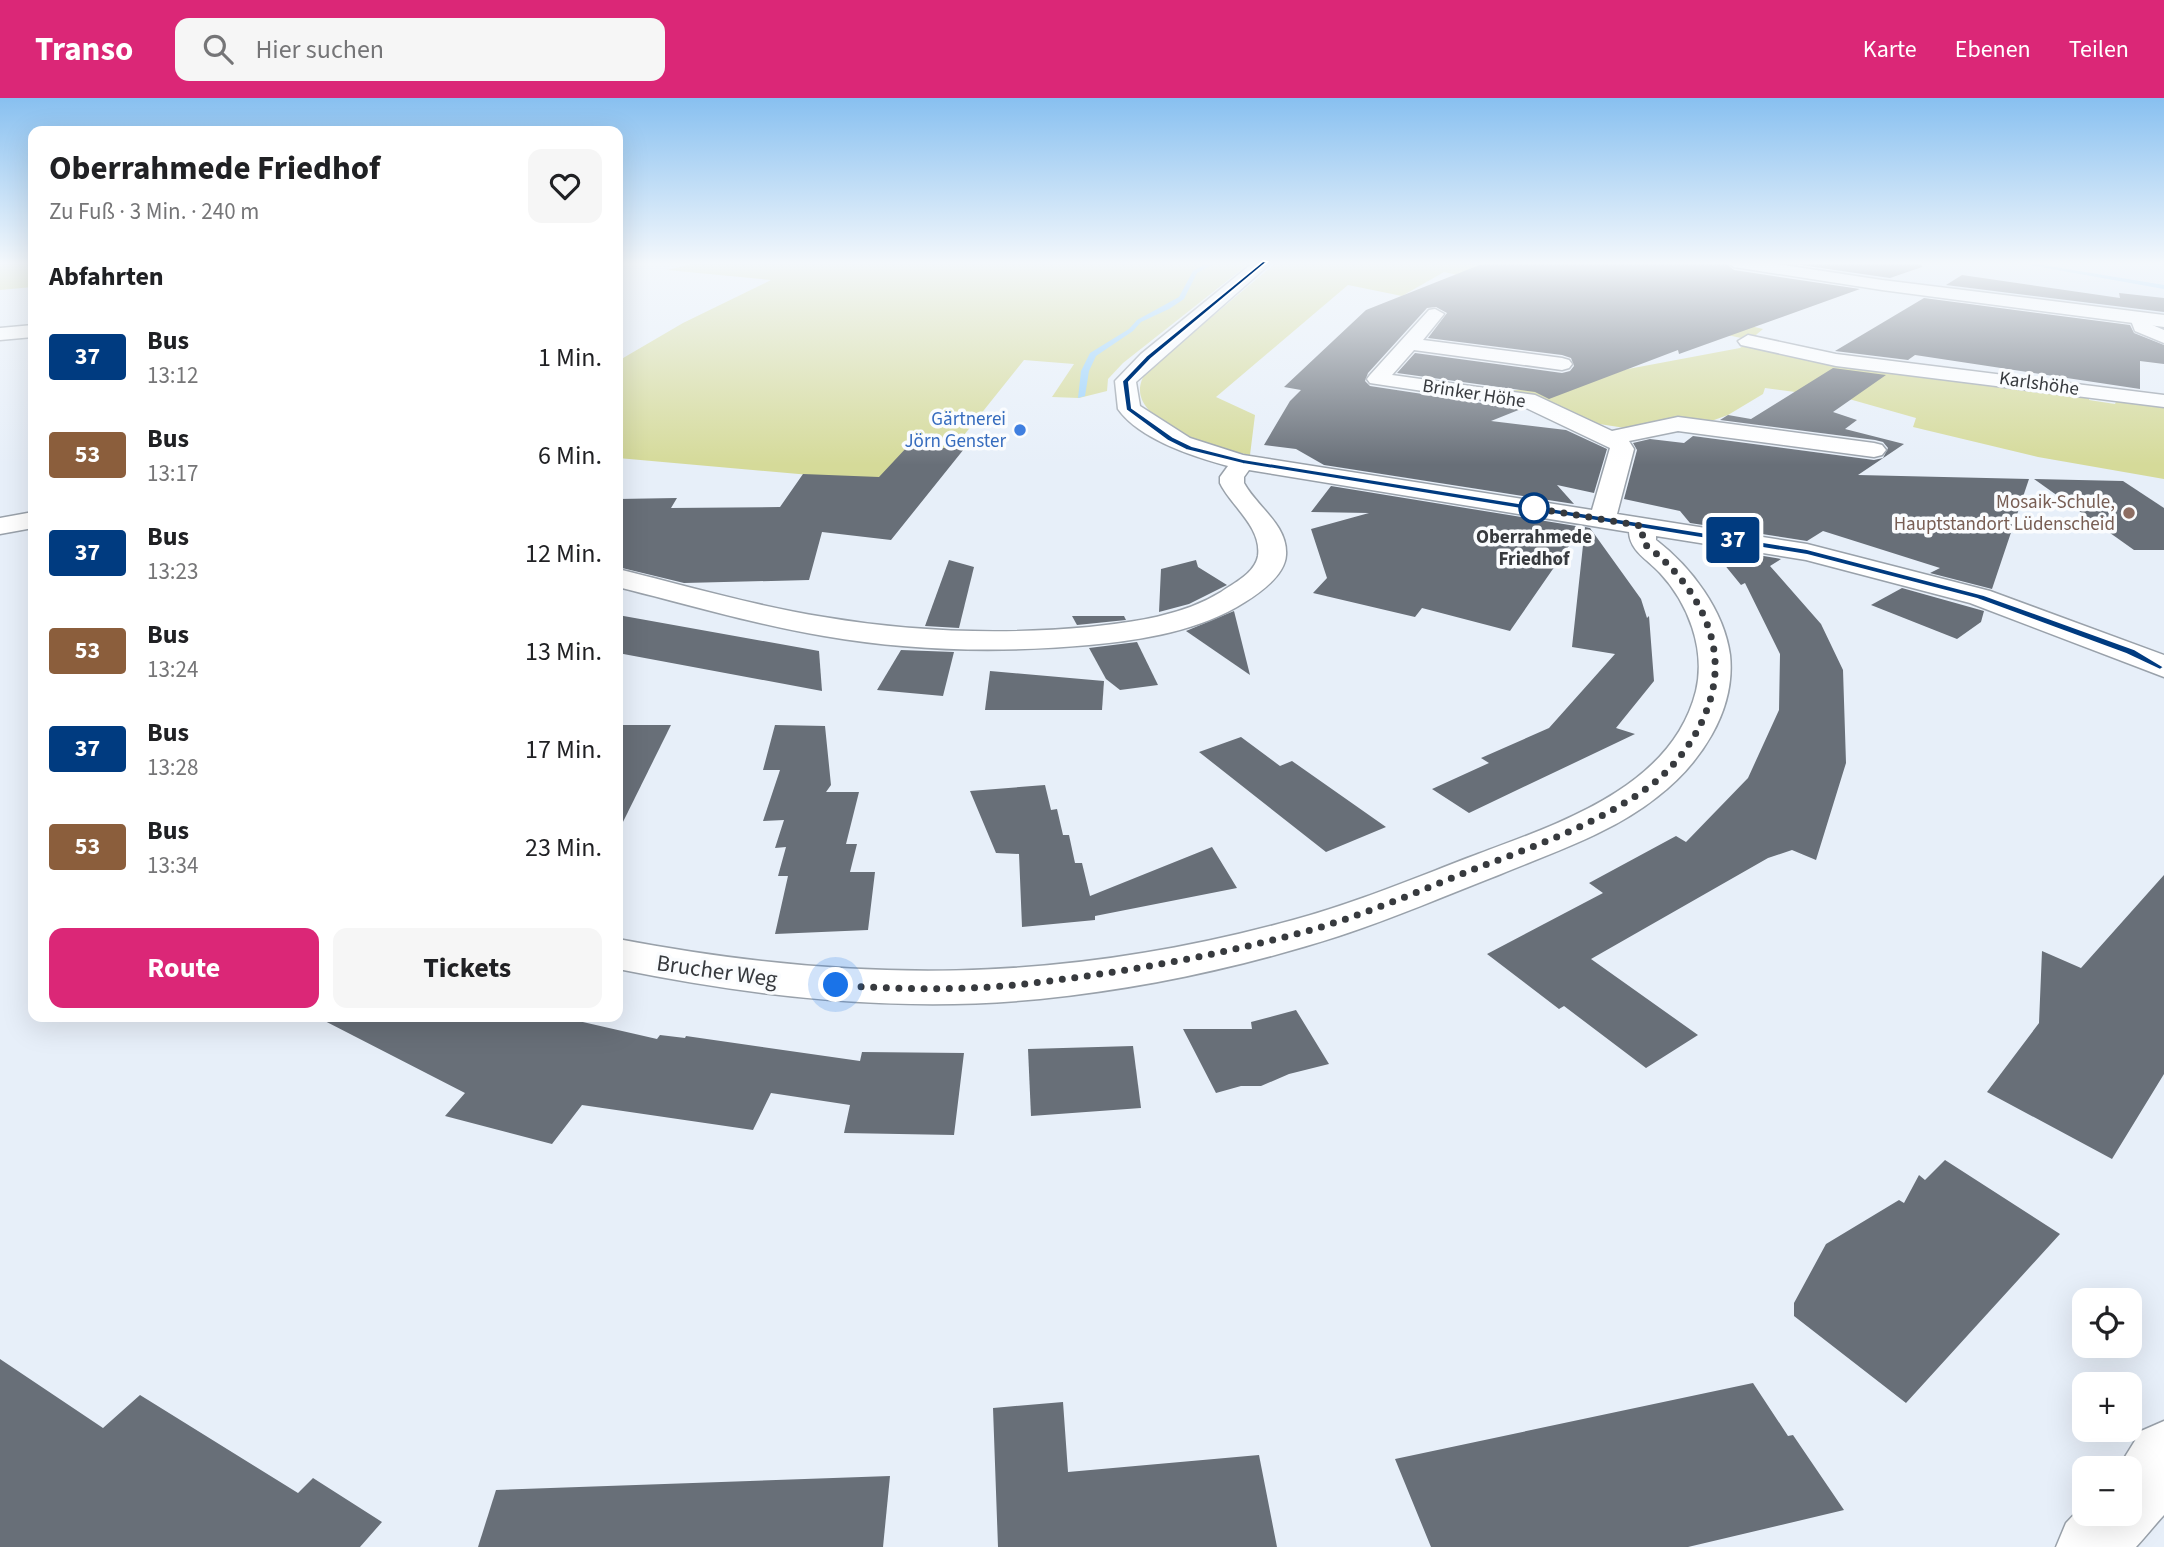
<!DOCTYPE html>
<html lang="de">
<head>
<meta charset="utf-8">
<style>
	:root { --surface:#fff; --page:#f6f6f6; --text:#202124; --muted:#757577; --accent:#db2777 }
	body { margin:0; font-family:"Source Sans 3",sans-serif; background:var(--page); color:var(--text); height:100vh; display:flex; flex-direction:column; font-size:26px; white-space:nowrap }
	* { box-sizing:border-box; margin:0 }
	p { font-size:23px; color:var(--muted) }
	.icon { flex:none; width:38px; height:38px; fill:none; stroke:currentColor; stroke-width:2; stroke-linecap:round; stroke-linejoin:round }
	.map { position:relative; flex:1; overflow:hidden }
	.drawer { position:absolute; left:28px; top:28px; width:595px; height:896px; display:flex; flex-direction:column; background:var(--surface); border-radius:14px; box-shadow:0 7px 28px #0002 }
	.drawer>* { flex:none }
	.badge { padding:0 14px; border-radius:5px; font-size:24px; line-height:46px }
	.controls { position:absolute; left:2072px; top:1190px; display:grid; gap:14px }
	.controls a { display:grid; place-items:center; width:70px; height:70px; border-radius:14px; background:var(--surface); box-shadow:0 7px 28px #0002; font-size:35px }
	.you { position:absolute; width:35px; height:35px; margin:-18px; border:5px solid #fff; border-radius:50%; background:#1a73e8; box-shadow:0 0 0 10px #1a73e833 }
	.map>.badge { position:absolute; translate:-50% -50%; box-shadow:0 0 0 4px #fff }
	h2 { padding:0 21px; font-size:26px; line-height:63px }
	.round { display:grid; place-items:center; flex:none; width:74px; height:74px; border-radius:14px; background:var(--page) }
	.headline { display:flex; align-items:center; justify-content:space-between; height:119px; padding:0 21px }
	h1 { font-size:33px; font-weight:700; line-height:52px }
	.primary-button { display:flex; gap:14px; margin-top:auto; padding:14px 21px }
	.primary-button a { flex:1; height:80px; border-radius:14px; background:var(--accent); color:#fff; font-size:28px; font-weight:700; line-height:80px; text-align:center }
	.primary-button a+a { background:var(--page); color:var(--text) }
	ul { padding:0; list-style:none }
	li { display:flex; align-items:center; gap:21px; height:98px; padding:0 21px }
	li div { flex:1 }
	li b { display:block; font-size:26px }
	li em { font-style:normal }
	li .badge { min-width:77px; font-weight:700; text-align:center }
	header { display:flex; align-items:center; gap:42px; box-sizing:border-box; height:98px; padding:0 35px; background:var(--accent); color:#fff }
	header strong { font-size:33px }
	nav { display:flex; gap:38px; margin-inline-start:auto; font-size:24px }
	.search { width:490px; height:63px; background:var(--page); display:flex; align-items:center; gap:18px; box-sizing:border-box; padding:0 24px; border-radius:14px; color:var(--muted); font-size:26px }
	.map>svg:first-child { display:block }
	.built { fill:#d7e5f5 }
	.green { fill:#d5da99 }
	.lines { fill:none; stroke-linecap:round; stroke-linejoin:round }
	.stream { fill:#98d1fc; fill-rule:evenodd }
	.building { fill:#686f78 }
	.street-casing { stroke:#99a1aa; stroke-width:3 }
	.secondary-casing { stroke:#99a1aa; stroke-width:3 }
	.street { fill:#fff; fill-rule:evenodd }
	.secondary { fill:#fff; fill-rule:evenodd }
	.line { fill:#003b80; stroke:#fff; stroke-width:2 }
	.walk { stroke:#373a3e; stroke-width:7; stroke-dasharray:0 12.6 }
	.shop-dot { fill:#3f7fe0; stroke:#fafcfe; stroke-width:2.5 }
	.stop-dot { fill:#fff; stroke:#003b80; stroke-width:3.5 }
	.education-dot { fill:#8d6e63; stroke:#fafcfe; stroke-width:2.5 }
	.labels { text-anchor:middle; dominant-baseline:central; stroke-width:7; stroke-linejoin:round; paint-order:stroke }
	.far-street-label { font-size:19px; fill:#373a3e; stroke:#fafcfe }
	.far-shop-label { font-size:19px; fill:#366cbe; stroke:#fafcfe; text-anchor:end }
	.far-education-label { font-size:19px; fill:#785e54; stroke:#fafcfe; text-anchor:end }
	.far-stop-label { font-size:19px; font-weight:bold; fill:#373a3e; stroke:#fafcfe }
	.street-label { font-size:23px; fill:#373a3e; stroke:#fafcfe }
</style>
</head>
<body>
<header>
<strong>Transo</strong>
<div class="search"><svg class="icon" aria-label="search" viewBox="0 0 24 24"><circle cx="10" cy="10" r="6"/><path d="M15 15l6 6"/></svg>Hier suchen</div>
<nav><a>Karte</a><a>Ebenen</a><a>Teilen</a></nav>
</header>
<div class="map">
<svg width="2164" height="1449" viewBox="0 0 2164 1449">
	<rect width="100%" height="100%" fill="#e7eff9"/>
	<!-- built -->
	<path class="built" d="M1842 164H2164V217L1834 176 1844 166Z"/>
	<!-- green -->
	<g class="green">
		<path d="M0 164H33V189L0 192Z"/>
		<path d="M701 164H1251L1123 265 1108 281 1107 293 1079 300 1052 299 1074 266 1024 262 952 352 889 384 618 360V263L683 225 771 182 667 172Z"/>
		<path d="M1277 164H1560L1546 167 1593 190 1763 231 1750 242 1444 174 1402 198 1348 187 1216 299 1255 317 1250 357C1217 351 1112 320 1147 273Z"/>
		<path d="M1746 245 2089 299V302L2115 306 2118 299 2164 306V381L2038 359 1913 329 1916 320 1849 301 1765 290 1763 296 1728 317 1703 326 1625 330 1593 325 1506 294 1740 250Z"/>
	</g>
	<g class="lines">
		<!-- stream -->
		<g class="stream">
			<path d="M1209 164H1216L1197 175 1184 201 1169 211 1141 224 1133 233 1096 258 1089 273 1085 298 1078 300 1081 273 1090 255 1129 231 1137 222 1179 199 1193 173Z"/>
			<path d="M2012 164H2024L2164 187V191Z"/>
		</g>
	</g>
	<!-- building -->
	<g class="building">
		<path d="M1487 164H1724L1734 172 1860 191 1679 256 1678 252 1549 301 1535 294 1397 275 1415 255 1562 275 1570 273 1574 268 1571 260 1562 257 1428 240 1447 215 1436 209 1427 210 1368 275 1365 283 1370 288 1521 311 1491 323 1566 332 1607 351 1594 395 1557 387 1574 406 1324 367 1296 351 1264 347 1290 303 1301 292 1284 289 1366 212Z"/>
		<path d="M1780 164H1921L1922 169 1890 180Z"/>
		<path d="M1962 177 2120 200 2119 195 2164 200V214L1946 187Z"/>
		<path d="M1924 200 2130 227 2134 235 2164 247V266L2140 263V291L1915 257 1908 262 1835 253Z"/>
		<path d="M1833 270 1886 277 1833 314 1857 322 1845 331 1904 346 1858 377 2029 381 1992 491 1930 475 1940 470 1823 433 1807 443 1690 425 1680 413 1624 401 1637 352 1633 345 1650 341 1684 345 1693 338 1874 362 1883 360 1888 350 1883 344 1875 342 1720 322 1728 317 1751 321Z"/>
		<path d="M908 348 964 351 891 442 822 434 809 482 684 485 618 469V401L677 400 671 410 780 409 803 376 879 379Z"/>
		<path d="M2034 381 2123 383 2164 410V452H2134Z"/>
		<path d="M1331 388 1582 429 1510 533 1422 510 1415 519 1313 495 1327 480 1311 431 1369 415 1311 414Z"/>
		<path d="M1585 429 1590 430 1641 501 1647 520 1649 518 1654 583 1616 630 1635 636 1469 715 1432 691 1489 665 1481 660 1549 630 1615 556 1572 549Z"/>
		<path d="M1710 449 1781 461 1770 468 1821 526 1843 572 1846 665 1816 762 1792 752 1768 760 1591 861 1698 937 1646 970 1564 908 1559 911 1487 856 1603 795 1589 785 1676 738 1686 744 1748 680 1779 612 1780 556 1745 485 1741 487Z"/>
		<path d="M949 462 974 469 959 530 925 528Z"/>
		<path d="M1196 462 1198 469 1227 487 1189 506 1159 514 1161 471Z"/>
		<path d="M1902 490 1984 513 1981 524 1957 541 1871 507Z"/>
		<path d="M1234 513 1250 577 1186 533Z"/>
		<path d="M618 517 819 553 822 593 618 555Z"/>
		<path d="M1072 518H1124L1126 522 1077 527Z"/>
		<path d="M1137 544 1158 587 1120 592 1106 581 1089 550Z"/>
		<path d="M901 552 954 554 943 598 877 592Z"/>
		<path d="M990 573 1104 583 1102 612H985Z"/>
		<path d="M618 627H671L618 734Z"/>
		<path d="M775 627 825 628 831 687 826 694H859L846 746H857L850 774H875L868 832 775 836 788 778H778L786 749 775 750 784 722 763 723 780 672H763Z"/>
		<path d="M1241 639 1280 668 1292 663 1386 729 1326 754 1199 654Z"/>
		<path d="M1045 687 1051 712 1057 711 1063 737H1069L1075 765H1082L1090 798 1212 749 1237 790 1095 818V822L1022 829 1019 756 996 755 970 693Z"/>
		<path d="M2164 777V976L2112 1061 1987 994 2039 925 2042 853 2081 870Z"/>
		<path d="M1296 912 1329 966 1289 976 1261 988H1241L1216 995 1183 931H1252L1251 924Z"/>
		<path d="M317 919H561L657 941 660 937 685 940 686 938 860 963 862 954 964 955 954 1037 844 1035 850 1007 771 995 753 1032 582 1007 552 1046 445 1018 465 995Z"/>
		<path d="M1133 948 1141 1010 1031 1018 1028 951Z"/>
		<path d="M1945 1062 2060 1136 1906 1305 1794 1218V1205L1826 1146 1899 1102 1904 1105 1919 1077 1925 1082Z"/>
		<path d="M0 1261 103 1330 140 1297 298 1395 313 1380 382 1424 360 1449H0Z"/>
		<path d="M1753 1285 1788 1338 1793 1337 1844 1412 1688 1449H1431L1395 1361Z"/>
		<path d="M1063 1304 1068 1374 1259 1357 1277 1449H998L993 1310Z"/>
		<path d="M890 1378 883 1449H478L496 1392Z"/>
	</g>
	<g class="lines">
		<defs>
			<g id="street">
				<path d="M1254 164H1272L1136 284 1140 308 1190 340 1243 357 1592 412 1610 350 1522 308 1370 285 1367 281 1370 277 1429 212 1435 211 1444 216 1423 242 1562 260 1569 262 1572 266 1569 270 1562 272 1414 252 1392 277 1535 297 1612 333 1678 319 1874 345 1882 347 1886 352 1882 357 1874 359 1678 333 1629 343 1634 351 1617 416 1807 446 1990 493 2164 557V579L1970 505 1806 462 1656 438V442C1691 469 1724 512 1730 557 1736 613 1700 666 1657 699 1612 735 1554 754 1501 776 1447 797 1394 820 1339 838 1243 869 1140 891 1040 901 898 915 757 899 618 871V841C854 886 1060 886 1293 822 1356 805 1417 779 1478 756 1560 725 1672 689 1696 593 1706 551 1688 505 1660 475 1647 461 1630 453 1629 434L1249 372 1244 379V385C1257 409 1288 427 1286 457 1285 477 1261 494 1245 504 1200 533 1142 542 1089 547 1002 555 910 553 824 538 754 526 686 506 618 489V471C687 488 755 508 824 519 911 534 1002 537 1089 529 1134 524 1182 518 1221 494 1234 485 1255 475 1258 458 1262 429 1231 408 1220 385V379L1228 368C1194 359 1139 341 1118 311L1115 283 1141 256Z"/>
				<path d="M2139 215 2145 216 2150 226 2164 232V245L2135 233 2130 220Z"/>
				<path d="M33 227V239L0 242V230Z"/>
				<path d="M1748 237 1836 256 2164 297V309L1836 268 1741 247 1738 243Z"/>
				<path d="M33 414V430L0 436V420Z"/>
				<path d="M2164 1323V1417C2154 1428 2146 1438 2136 1449H2056L2066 1425 2084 1406V1416H2130V1370H2118L2141 1333Z"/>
			</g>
			<path id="secondary" d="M1726 164H1764L1882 182 2164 217V229L1882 192 1734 169Z"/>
		</defs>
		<!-- street casing -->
		<use href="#street" class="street-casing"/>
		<!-- secondary casing -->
		<use href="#secondary" class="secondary-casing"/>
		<!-- street -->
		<use href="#street" class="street"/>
		<!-- secondary -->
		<use href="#secondary" class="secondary"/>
	</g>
	<!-- sky -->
	<linearGradient id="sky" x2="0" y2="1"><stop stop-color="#88c0f0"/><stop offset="0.45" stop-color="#f4f8fc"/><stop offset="1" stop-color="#f4f8fc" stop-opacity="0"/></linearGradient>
	<rect width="2164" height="367" fill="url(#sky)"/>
	<!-- line -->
	<path class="line" d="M1263 163 1267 164 1151 261 1129 284 1132 310 1173 339 1192 348 1243 361 1807 451 1984 497 2134 551 2164 569 2160 572 2126 556 1977 501 1807 457 1243 366 1186 352 1168 343 1126 312 1122 283 1146 258Z"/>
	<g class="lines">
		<!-- walk -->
		<path class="walk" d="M836 887C904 892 974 893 1042 884 1129 873 1215 858 1300 835 1360 819 1419 793 1477 770 1533 749 1594 727 1643 693 1681 667 1712 621 1715 575 1718 523 1683 474 1643 445L1642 428 1534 410"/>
	</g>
	<!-- markers -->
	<circle class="shop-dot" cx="1020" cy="332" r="7"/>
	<circle class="stop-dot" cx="1534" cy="410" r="14"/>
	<circle class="education-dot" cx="2129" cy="415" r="7"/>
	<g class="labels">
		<!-- far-street labels -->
		<g class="far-street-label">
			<text transform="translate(2039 286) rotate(8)">Karlshöhe</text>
			<text transform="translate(1474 296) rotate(9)">Brinker Höhe</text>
		</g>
		<!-- far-shop labels -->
		<g class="far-shop-label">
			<text x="1006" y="321">Gärtnerei<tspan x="1006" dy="22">Jörn Genster</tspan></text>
		</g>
		<!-- far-education labels -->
		<g class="far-education-label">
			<text x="2115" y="404">Mosaik-Schule,<tspan x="2115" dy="22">Hauptstandort Lüdenscheid</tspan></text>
		</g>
		<!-- far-stop labels -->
		<g class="far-stop-label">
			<text x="1534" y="439">Oberrahmede<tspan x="1534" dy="22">Friedhof</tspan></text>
		</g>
		<!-- street labels -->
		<g class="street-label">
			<text transform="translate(717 873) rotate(8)">Brucher Weg</text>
		</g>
	</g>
</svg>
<div class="controls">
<a><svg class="icon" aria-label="locate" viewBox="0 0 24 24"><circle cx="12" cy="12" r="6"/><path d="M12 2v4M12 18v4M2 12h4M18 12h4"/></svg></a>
<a>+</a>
<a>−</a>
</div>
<div class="you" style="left:836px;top:887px"></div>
<b class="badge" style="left:1733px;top:442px;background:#003b80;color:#fff">37</b>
<section class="drawer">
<div class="headline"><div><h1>Oberrahmede Friedhof</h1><p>Zu Fuß · 3 Min. · 240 m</p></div><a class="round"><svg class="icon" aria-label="heart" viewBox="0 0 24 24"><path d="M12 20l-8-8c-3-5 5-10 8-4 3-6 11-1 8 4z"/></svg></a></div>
<h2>Abfahrten</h2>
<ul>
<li><span class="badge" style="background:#003b80;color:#fff">37</span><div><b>Bus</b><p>13:12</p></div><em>1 Min.</em></li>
<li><span class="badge" style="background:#8b5e3c;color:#fff">53</span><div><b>Bus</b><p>13:17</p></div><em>6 Min.</em></li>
<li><span class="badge" style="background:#003b80;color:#fff">37</span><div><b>Bus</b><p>13:23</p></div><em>12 Min.</em></li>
<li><span class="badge" style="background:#8b5e3c;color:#fff">53</span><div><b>Bus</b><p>13:24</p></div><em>13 Min.</em></li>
<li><span class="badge" style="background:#003b80;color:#fff">37</span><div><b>Bus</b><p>13:28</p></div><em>17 Min.</em></li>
<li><span class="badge" style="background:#8b5e3c;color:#fff">53</span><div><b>Bus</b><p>13:34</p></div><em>23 Min.</em></li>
</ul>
<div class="primary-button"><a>Route</a><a>Tickets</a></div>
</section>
</div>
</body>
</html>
